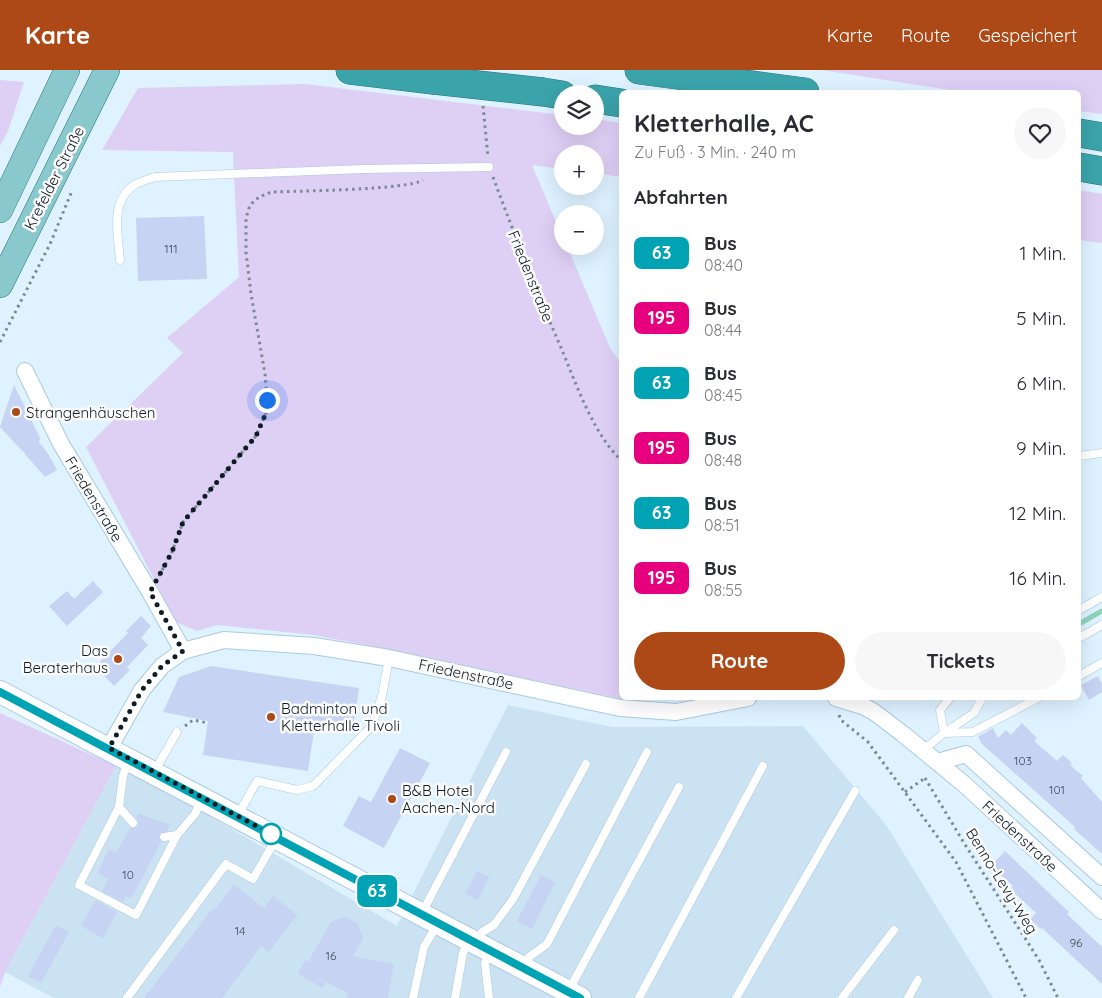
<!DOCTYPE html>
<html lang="de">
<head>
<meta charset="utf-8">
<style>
	:root { --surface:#fff; --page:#f7f7f7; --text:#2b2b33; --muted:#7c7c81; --accent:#ad4916 }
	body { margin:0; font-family:Quicksand,sans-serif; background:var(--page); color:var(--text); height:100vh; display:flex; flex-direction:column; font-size:19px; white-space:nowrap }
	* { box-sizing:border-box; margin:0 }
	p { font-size:16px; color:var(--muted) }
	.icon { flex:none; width:28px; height:28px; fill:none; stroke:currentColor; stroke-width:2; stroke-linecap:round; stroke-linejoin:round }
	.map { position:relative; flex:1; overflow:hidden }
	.panel { position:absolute; left:619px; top:20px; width:462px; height:610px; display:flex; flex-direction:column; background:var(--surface); border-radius:8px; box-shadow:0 5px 20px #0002 }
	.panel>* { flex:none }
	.badge { padding:0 10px; border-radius:8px; font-size:18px; line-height:32px }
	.buttons { position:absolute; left:554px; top:15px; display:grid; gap:10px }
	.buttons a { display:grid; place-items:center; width:50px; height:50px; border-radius:50%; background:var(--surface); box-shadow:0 5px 20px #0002; font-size:25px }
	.you { position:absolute; width:25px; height:25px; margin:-12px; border:4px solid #fff; border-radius:50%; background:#1a73e8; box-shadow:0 0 0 8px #1a73e833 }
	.map>.badge { position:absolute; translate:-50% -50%; box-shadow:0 0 0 2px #fff }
	h2 { padding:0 15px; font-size:19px; line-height:45px }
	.round { display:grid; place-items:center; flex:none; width:52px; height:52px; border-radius:26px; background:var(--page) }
	.head { display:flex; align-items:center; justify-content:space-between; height:85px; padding:0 15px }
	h1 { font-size:24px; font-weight:700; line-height:38px }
	.primary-button { display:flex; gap:10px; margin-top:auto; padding:10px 15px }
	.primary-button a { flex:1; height:58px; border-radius:30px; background:var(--accent); color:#fff; font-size:20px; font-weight:700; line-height:58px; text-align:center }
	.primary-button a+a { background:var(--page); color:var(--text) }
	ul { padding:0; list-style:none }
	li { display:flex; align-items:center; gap:15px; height:65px; padding:0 15px }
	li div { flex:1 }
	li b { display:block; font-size:19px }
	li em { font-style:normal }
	li .badge { min-width:55px; font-weight:700; text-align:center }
	header { display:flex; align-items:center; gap:30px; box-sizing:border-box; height:70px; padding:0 25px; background:var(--accent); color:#fff }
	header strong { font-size:24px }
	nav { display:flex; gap:28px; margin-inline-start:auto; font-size:18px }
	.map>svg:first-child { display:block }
	.built { fill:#cae2f1 }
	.green { fill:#decff5 }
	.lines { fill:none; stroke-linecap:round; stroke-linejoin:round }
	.stream { stroke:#8dd3b9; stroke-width:5 }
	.building { fill:#c7d3f3 }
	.lane-casing { stroke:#aacbe0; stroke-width:9 }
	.street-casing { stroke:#aacbe0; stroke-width:18 }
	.secondary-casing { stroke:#aacbe0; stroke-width:24 }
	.primary-casing { stroke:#2c747b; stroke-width:26 }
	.highway-casing { stroke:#2c747b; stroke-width:29 }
	.path { stroke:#798a94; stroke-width:3; stroke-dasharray:2.5 4; stroke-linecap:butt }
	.lane { stroke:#fff; stroke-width:8 }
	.street { stroke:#fff; stroke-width:16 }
	.secondary { stroke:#fff; stroke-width:22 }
	.primary { stroke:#89c8cd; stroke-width:25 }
	.highway { stroke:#3ba4ab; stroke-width:28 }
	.highway-bridge-casing { stroke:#2c747b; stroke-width:29; stroke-linecap:butt }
	.highway-bridge { stroke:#3ba4ab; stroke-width:28 }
	.line-casing { stroke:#fff; stroke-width:11 }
	.line { stroke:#00a3b4; stroke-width:8 }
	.walk { stroke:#0f1c23; stroke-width:5; stroke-dasharray:0 9 }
	.poi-dot { fill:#ad4916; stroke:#fbfbfb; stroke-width:2 }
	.stop-dot { fill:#fff; stroke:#00a3b4; stroke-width:2.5 }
	.labels { text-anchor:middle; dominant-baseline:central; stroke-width:5; stroke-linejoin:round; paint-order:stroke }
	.number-label { font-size:12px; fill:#3d4a57 }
	.street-label { font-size:15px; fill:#0f1c23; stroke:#fbfbfb }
	.poi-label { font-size:15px; fill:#0f1c23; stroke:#fbfbfb; text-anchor:start }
</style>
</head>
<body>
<header>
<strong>Karte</strong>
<nav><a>Karte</a><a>Route</a><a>Gespeichert</a></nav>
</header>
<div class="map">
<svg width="1102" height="928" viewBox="0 0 1102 928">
	<rect width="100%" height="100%" fill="#def2ff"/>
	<!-- built -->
	<path class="built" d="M508 635 612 657 803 656 886 755 993 928H54L5 902 116 696 206 744 397 856Z"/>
	<!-- green -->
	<g class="green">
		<path d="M821 0H1102V44L1079 41V22H963Z"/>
		<path d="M0 10 24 12 8 61 0 76Z"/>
		<path d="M305 14 562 45V56H595V49L621 53V107L595 103V84H562V99L532 95 562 166V176H567L610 278 621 294V628H691L677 630 622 629 392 580 314 565 217 555 197 561 176 552 86 377 183 283 167 268 239 207 233 86 234 82 102 80 138 18Z"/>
		<path d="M1079 120 1102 124V173L1079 170Z"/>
		<path d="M0 643 116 696 5 902 0 917Z"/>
	</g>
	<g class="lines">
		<!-- stream -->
		<path class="stream" d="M1079 554 1102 541"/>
	</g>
	<!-- building -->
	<g class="building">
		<path d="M204 146 207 209 138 211 136 148Z"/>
		<path d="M14 315 40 368 39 372 47 382 57 400 45 407 24 383 25 382 22 381 0 357Z"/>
		<path d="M93 511 103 522 67 556 49 536 67 521 74 529Z"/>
		<path d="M141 546 151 556 141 568 148 575 127 597 130 600 114 616 95 597 128 563 126 561Z"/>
		<path d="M211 596 359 618 353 659 315 654 308 701 203 685 208 651 163 642 179 607Z"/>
		<path d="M1098 606 1102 614V622L1089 630 1081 615Z"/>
		<path d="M1022 653 1037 668 1034 671 1057 691 1063 685 1072 693 1070 695 1083 706 1081 708 1102 732V784L1074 759 1075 757 982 674 978 667 993 658 998 668 1006 660 1011 665Z"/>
		<path d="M400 678 430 693 384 778 343 756 359 726 371 732Z"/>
		<path d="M138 743 170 755 167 761 159 765V768L161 772 131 829 126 826 123 832 102 821 108 809 97 803 109 779 116 783 130 758 137 757 139 752 136 747Z"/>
		<path d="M1005 781 1069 842 1067 844 1102 877V914L1042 858 1041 859 1030 849 1036 843 1010 819 1013 816 991 796Z"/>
		<path d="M477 801 489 807 478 830 465 824Z"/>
		<path d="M541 805 555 812 532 859 517 851Z"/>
		<path d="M234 815 264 838 273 826 297 845 269 882 261 876 222 928H144L213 838 215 839Z"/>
		<path d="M95 831H97L117 842 103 868 81 856Z"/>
		<path d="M345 847 358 854 363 869 353 886 394 894 388 928H347L348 923 326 912 323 918 298 904 305 890 308 892 331 852Z"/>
		<path d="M56 855 69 862 41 913 28 906Z"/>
	</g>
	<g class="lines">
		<defs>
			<g id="lane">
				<path d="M120 190C118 164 109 130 136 114 142 111 149 109 155 107L363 99 489 97"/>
				<path d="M1079 386 1102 383"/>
				<path d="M1079 540 1102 527"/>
				<path d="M1079 568 1102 555"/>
				<path d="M1079 606 1102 593"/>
				<path d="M950 628 940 640 944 663 974 643 982 628"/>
				<path d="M923 680 944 663 973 662 1038 628"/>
				<path d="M128 691 123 706 119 737 133 753"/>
				<path d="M155 700 177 662"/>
				<path d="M119 737 79 815 136 845 177 765"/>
				<path d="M238 745 257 711 297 720 313 716 372 656 382 626 389 588"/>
				<path d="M164 767 177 765 195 744 201 731"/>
				<path d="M422 843 506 682"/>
				<path d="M477 871 482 862 494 855 513 829 586 694"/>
				<path d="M524 896 529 887 547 874 647 682"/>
				<path d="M569 920 679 717"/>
				<path d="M127 928 226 794 253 809 276 769"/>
				<path d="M413 928 424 877 437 855"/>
				<path d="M455 928 463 883 468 871"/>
				<path d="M489 928 485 893 490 883"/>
				<path d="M639 928 763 696"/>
				<path d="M736 928 855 721"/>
				<path d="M842 928 894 860"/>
				<path d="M908 928 918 910"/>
			</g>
			<g id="street">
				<path d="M25 301 61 374 150 522 183 581"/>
				<path d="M836 628 863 636 874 642 903 664 964 714 1102 841"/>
				<path d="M109 678 142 620 162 596 183 581 224 570 314 576 389 588 620 638 676 642 748 628"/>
				<path d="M938 692 966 684 1102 807"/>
			</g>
			<path id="secondary" d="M0 622 580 928"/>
			<g id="primary">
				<path d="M0 140 67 0"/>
				<path d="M0 215 107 0"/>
			</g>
			<g id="highway">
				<path d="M350 0 433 10"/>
				<path d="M639 0 805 22"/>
				<path d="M543 22 562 25"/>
				<path d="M595 29 621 33"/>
				<path d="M1079 63 1102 67"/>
				<path d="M1079 97 1102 101"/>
			</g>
		</defs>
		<!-- lane casing -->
		<use href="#lane" class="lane-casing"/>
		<!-- street casing -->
		<use href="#street" class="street-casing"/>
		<!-- secondary casing -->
		<use href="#secondary" class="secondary-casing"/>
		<!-- primary casing -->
		<use href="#primary" class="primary-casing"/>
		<!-- highway casing -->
		<use href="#highway" class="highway-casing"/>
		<!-- path -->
		<g class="path">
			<path d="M483 36 488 87"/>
			<path d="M493 107C515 166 537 223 562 280 577 316 593 363 621 390"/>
			<path d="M0 272 50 174 72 121"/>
			<path d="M159 506 172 482 183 452 256 366 266 343 267 330 265 304 251 224 246 182V148L250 135 259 127 271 122C297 121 408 120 423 110"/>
			<path d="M839 645 841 650 868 672 956 792 1026 928"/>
			<path d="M185 656 193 650 208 653"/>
			<path d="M925 708 964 773 1039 890 1058 928"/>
			<path d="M905 722 925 708"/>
		</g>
		<!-- lane -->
		<use href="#lane" class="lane"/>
		<!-- street -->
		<use href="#street" class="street"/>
		<!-- secondary -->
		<use href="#secondary" class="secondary"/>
		<!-- primary -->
		<use href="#primary" class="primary"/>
		<!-- highway -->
		<use href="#highway" class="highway"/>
		<defs>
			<path id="highway-bridge" d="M433 10 543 22"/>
		</defs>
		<!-- highway-bridge casing -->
		<use href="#highway-bridge" class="highway-bridge-casing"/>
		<!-- highway-bridge -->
		<use href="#highway-bridge" class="highway-bridge"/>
	</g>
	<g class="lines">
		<defs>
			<path id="line" d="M0 622 580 928"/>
		</defs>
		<!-- line casing -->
		<use href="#line" class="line-casing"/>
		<!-- line -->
		<use href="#line" class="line"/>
		<!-- walk -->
		<path class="walk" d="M267 330 266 343 256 366 183 452 172 482 150 522 183 581 162 596 142 620 109 678 277 767 271 764"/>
	</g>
	<!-- markers -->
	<g class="poi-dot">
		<circle cx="16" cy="342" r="5"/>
		<circle cx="118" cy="589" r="5"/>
		<circle cx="271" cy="647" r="5"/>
		<circle cx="392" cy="729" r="5"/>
	</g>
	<circle class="stop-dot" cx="271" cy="764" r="10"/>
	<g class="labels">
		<!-- number labels -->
		<g class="number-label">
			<text x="171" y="178">111</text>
			<text x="1023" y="690">103</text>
			<text x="1057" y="719">101</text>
			<text x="128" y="804">10</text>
			<text x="240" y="860">14</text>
			<text x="1076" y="872">96</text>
			<text x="331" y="885">16</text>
		</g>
		<!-- street labels -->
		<g class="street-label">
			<text transform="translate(54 108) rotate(-63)">Krefelder Straße</text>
			<text transform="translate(531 206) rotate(68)">Friedenstraße</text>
			<text transform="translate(94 429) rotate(59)">Friedenstraße</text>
			<text transform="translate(466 604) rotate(12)">Friedenstraße</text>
			<text transform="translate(1020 766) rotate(43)">Friedenstraße</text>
			<text transform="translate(1002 811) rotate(58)">Benno-Levy-Weg</text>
		</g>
		<!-- poi labels -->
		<g class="poi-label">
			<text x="26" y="342">Strangenhäuschen</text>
			<text x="108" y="580" text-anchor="end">Das<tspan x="108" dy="17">Beraterhaus</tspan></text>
			<text x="281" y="638">Badminton und<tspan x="281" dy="17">Kletterhalle Tivoli</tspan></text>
			<text x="402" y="720">B&amp;B Hotel<tspan x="402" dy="17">Aachen-Nord</tspan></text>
		</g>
	</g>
</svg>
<div class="buttons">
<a><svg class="icon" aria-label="layers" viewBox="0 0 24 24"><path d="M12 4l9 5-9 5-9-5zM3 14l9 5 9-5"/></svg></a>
<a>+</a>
<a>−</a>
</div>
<div class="you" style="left:267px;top:330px"></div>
<b class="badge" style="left:377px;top:821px;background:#00a3b4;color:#fff">63</b>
<section class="panel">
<div class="head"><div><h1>Kletterhalle, AC</h1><p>Zu Fuß · 3 Min. · 240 m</p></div><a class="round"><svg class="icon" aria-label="heart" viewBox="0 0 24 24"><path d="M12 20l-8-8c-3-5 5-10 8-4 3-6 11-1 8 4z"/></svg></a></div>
<h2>Abfahrten</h2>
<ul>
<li><span class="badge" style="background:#00a3b4;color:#fff">63</span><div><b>Bus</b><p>08:40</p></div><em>1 Min.</em></li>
<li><span class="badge" style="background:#e6007e;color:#fff">195</span><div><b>Bus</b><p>08:44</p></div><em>5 Min.</em></li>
<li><span class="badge" style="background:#00a3b4;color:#fff">63</span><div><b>Bus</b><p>08:45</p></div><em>6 Min.</em></li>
<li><span class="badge" style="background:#e6007e;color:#fff">195</span><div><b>Bus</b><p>08:48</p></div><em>9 Min.</em></li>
<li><span class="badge" style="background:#00a3b4;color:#fff">63</span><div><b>Bus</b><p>08:51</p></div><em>12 Min.</em></li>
<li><span class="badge" style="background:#e6007e;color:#fff">195</span><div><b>Bus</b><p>08:55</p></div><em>16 Min.</em></li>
</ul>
<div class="primary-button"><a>Route</a><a>Tickets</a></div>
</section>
</div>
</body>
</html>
